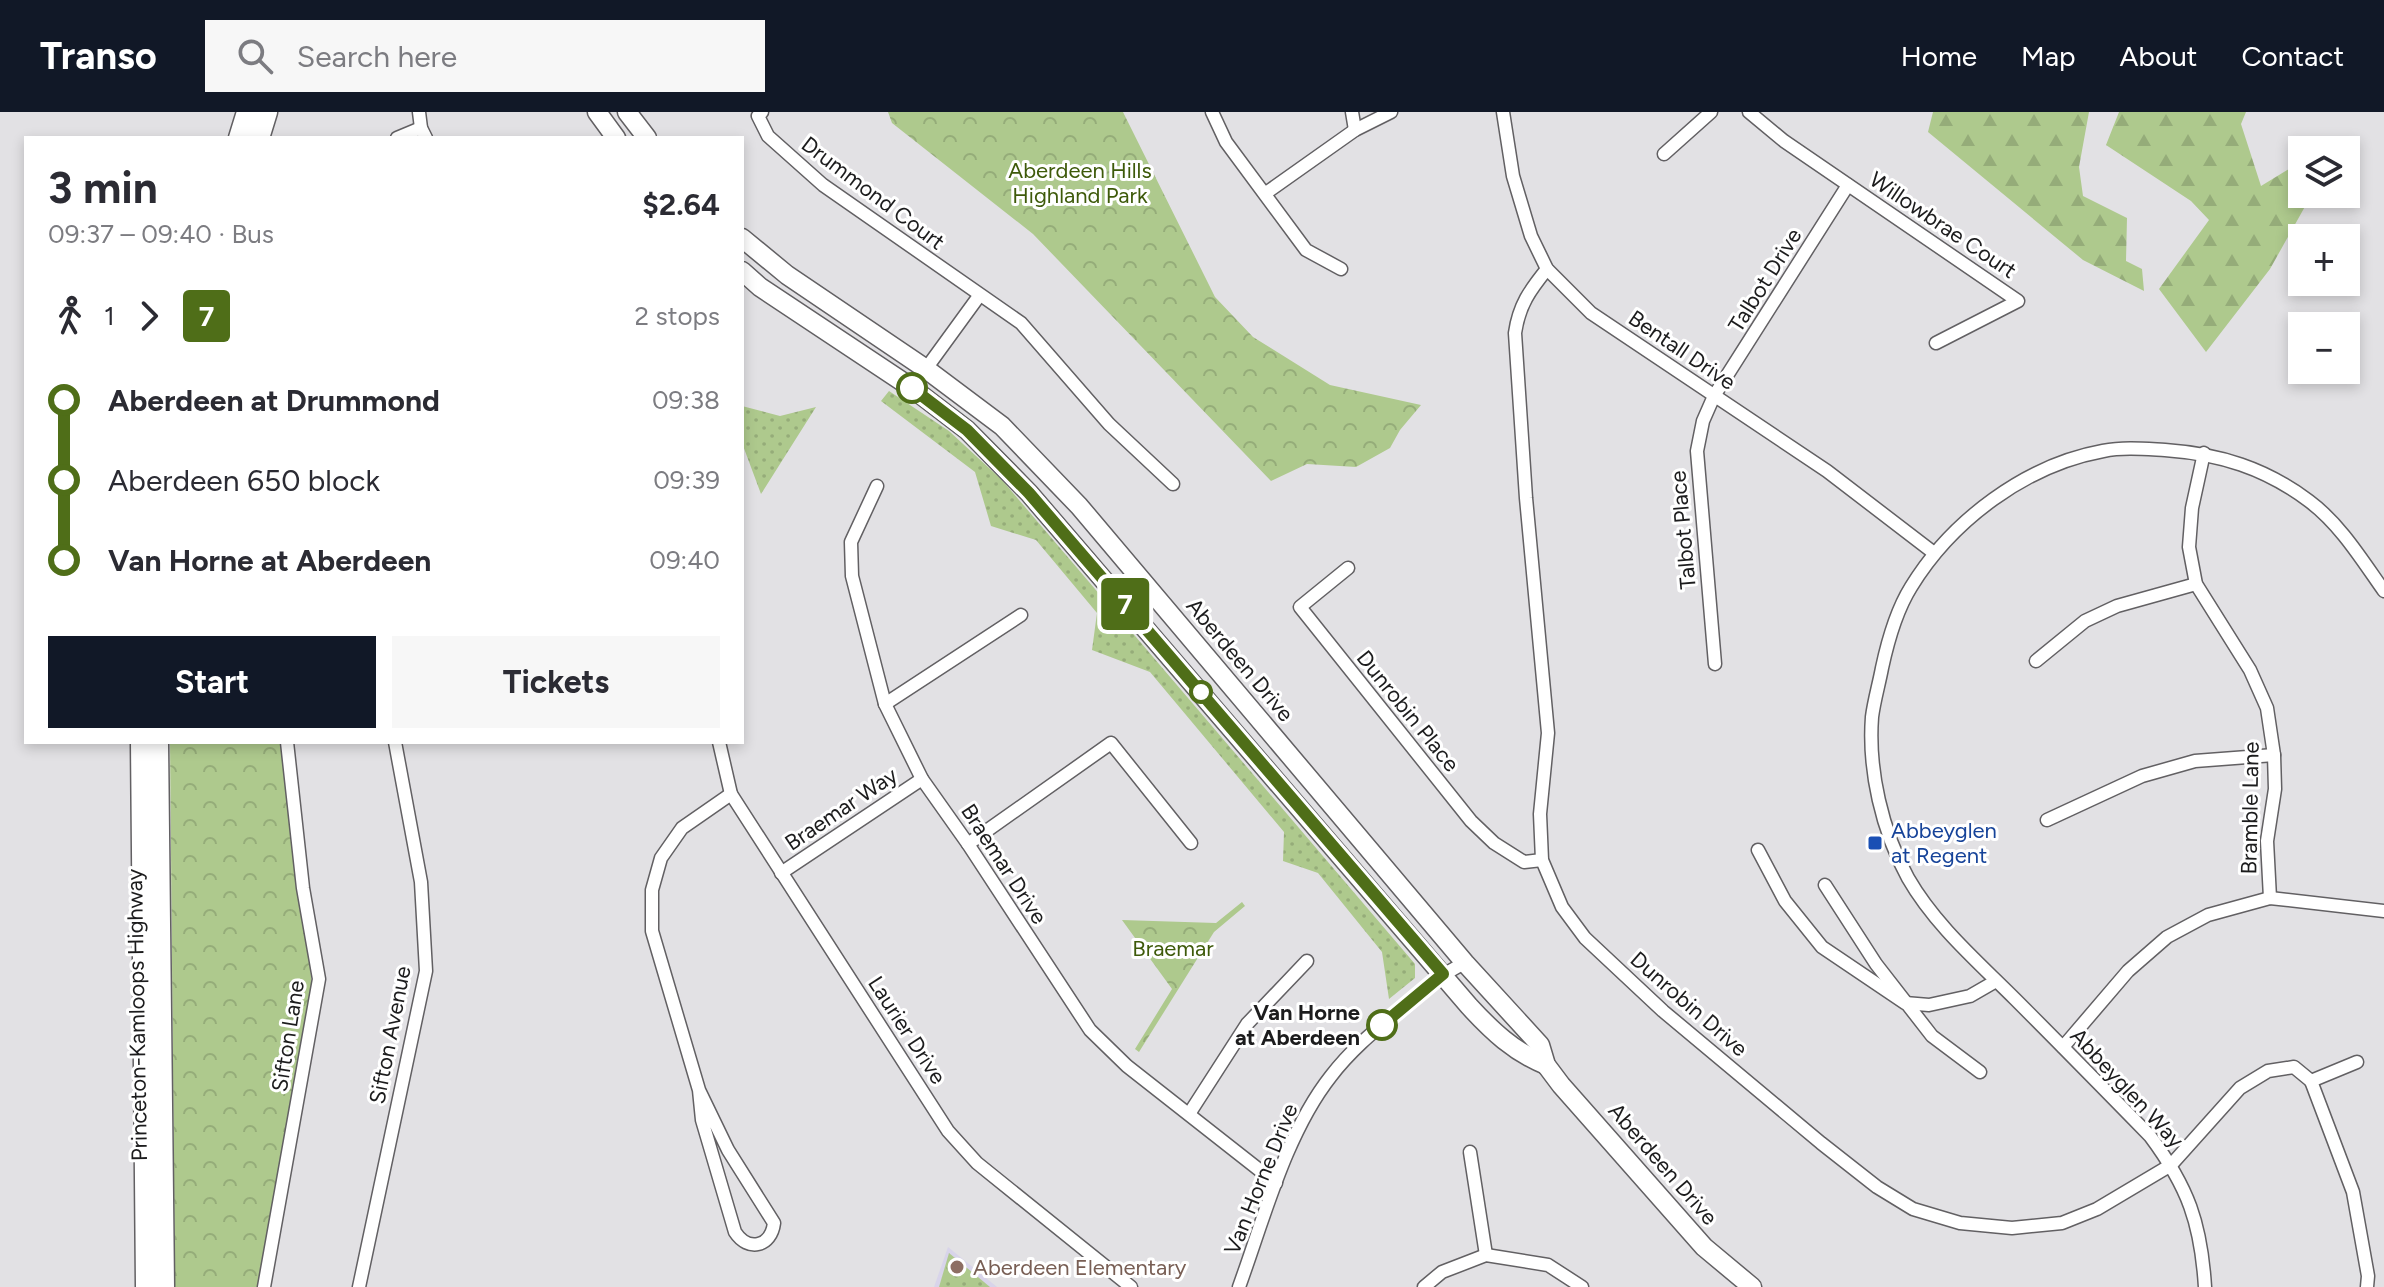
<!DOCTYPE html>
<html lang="en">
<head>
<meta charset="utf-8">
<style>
	:root { --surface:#fff; --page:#f7f7f7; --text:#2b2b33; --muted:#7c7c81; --accent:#111827 }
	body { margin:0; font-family:Figtree,sans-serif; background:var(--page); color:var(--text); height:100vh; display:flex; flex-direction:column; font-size:30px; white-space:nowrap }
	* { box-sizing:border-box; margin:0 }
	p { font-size:26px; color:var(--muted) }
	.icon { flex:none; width:44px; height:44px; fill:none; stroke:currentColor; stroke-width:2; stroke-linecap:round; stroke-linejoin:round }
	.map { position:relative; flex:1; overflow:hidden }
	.side { position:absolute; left:24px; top:24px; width:720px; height:608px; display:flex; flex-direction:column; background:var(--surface); border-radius:0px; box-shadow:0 4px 12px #0003 }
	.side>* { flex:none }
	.badge { padding:0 16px; border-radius:6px; font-size:28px; line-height:52px }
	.controls { position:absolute; left:2288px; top:24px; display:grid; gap:16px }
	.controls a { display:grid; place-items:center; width:72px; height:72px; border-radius:0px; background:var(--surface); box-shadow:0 4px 12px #0003; font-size:40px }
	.map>.badge { position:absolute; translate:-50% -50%; box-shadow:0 0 0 4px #fff }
	.legs { display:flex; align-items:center; gap:12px; height:88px; padding:0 24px; font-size:26px }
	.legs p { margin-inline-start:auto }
	.summary { display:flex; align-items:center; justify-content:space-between; height:136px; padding:0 24px }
	h1 { font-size:44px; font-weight:700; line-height:60px }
	.action { display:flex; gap:16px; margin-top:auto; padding:16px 24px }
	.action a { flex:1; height:92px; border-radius:0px; background:var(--accent); color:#fff; font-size:32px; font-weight:700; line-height:92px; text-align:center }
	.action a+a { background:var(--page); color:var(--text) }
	ul { padding:0 24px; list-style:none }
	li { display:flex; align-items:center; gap:28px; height:80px; font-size:30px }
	li i { display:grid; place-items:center; width:12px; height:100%; margin:0 10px; background:currentColor }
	li i::after { content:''; width:20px; height:20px; margin:-10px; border:6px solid; border-radius:50%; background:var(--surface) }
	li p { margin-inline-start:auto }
	li:first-child i { background:linear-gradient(#0000 50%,currentColor 0) }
	li:last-child i { background:linear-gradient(currentColor 50%,#0000 0) }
	header { display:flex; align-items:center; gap:48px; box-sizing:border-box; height:112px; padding:0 40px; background:var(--accent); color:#fff }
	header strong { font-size:38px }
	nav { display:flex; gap:44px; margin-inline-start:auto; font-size:28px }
	.search { width:560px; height:72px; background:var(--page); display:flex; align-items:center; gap:20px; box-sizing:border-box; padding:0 28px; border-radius:0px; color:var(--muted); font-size:30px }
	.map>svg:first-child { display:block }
	.education { fill:#d8d4ea }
	.grass { fill:url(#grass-dots) }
	.forest { fill:url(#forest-firs) }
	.park { fill:url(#park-crowns) }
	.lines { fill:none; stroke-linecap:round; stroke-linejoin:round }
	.minor-casing { stroke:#626063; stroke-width:15 }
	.secondary-casing { stroke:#626063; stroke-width:21 }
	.primary-casing { stroke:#626063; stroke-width:23 }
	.minor { stroke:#fff; stroke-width:12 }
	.secondary { stroke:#fff; stroke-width:18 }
	.primary { stroke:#fff; stroke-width:20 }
	.line-1-casing { stroke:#fff; stroke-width:18 }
	.line-1 { stroke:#4f6e18; stroke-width:12 }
	.stop-1-dot { fill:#fff; stroke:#4f6e18; stroke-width:4 }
	.transit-dot { fill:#1a4fb4; stroke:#fff; stroke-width:3 }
	.education-dot { fill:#8d6e63; stroke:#fff; stroke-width:3 }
	.labels { text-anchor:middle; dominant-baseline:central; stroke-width:6; stroke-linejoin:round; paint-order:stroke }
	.park-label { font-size:22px; fill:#3e5a0a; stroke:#fff }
	.street-label { font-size:22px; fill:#1c1c1d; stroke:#fff }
	.transit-label { font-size:22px; fill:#164399; stroke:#fff; text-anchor:start }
	.stop-label { font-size:22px; font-weight:bold; fill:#1c1c1d; stroke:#fff; text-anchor:end }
	.education-label { font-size:22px; fill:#785e54; stroke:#fff; text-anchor:start }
</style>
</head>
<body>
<header>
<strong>Transo</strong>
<div class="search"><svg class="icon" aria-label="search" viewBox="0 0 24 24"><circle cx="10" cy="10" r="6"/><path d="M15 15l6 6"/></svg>Search here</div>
<nav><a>Home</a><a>Map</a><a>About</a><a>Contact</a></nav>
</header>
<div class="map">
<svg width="2384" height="1175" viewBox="0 0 2384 1175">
	<defs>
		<pattern id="grass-dots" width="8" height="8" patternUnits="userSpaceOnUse" patternTransform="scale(2)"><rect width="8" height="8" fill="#aec98d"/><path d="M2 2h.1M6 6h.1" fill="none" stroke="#95ac79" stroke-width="1.8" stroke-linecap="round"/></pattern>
		<pattern id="forest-firs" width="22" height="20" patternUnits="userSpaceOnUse" patternTransform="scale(2)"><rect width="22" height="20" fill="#aec98d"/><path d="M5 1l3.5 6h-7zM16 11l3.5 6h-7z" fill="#95ac79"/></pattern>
		<pattern id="park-crowns" width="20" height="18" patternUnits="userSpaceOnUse" patternTransform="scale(2)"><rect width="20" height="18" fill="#aec98d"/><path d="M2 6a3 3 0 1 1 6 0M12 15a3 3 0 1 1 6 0" fill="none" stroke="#95ac79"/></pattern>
	</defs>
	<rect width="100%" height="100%" fill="#e2e1e4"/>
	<!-- education -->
	<path class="education" d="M948 1135 997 1175H934Z"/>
	<!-- grass -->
	<g class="grass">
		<path d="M889 279 949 319 1002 368 1415 852V866L1389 887 1382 840 1318 761 1283 749 1284 720 1150 560 1092 538 1097 501 1036 428 991 414 975 360 881 289Z"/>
		<path d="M742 294 780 304 816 295 761 382 742 331Z"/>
		<path d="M949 1141 990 1175H939Z"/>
	</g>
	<!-- forest -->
	<g class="forest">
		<path d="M1933 0H2089L2079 55 2083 84 2127 106 2126 149 2142 157 2144 179 2083 148 1928 20Z"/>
		<path d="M2119 0H2246L2241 12 2261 74 2302 49V82H2312L2270 157 2206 240 2159 177 2209 108 2191 89 2106 33Z"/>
	</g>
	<!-- park -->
	<g class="park">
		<path d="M888 0H1123L1215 185 1253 225 1330 273 1421 293 1400 318 1390 336 1356 355 1307 352 1271 369 1033 122 892 11Z"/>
		<path d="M170 630H284L312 873 263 1175H175Z"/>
		<path d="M1242 790 1245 794 1214 820 1139 940 1135 937 1172 877 1122 808 1216 811Z"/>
	</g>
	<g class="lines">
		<defs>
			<g id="minor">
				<path d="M419 0 421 16 426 26"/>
				<path d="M762 0 758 4 768 24 823 73 1021 211 1109 312 1173 372"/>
				<path d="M1212 0 1226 30 1306 138 1341 157"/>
				<path d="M1352 0 1355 18"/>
				<path d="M1503 0 1513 64 1531 124 1547 157 1591 201 1827 359 1934 441"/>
				<path d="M1749 0 1784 29 2018 189 1936 231"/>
				<path d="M397 26 421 16"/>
				<path d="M1664 42 1711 0"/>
				<path d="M1266 81 1355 18 1391 0"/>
				<path d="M1547 157C1530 178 1519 193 1515 221L1526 386 1548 621 1540 702 1542 748 1562 795 1585 826 1663 899 1821 1031 1877 1075 1913 1097 1960 1111 2012 1116 2062 1111 2097 1097 2171 1053 2240 976 2268 959 2294 955 2311 969"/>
				<path d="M912 276 979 184"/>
				<path d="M2204 341 2192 396 2189 435 2196 472 2250 558 2267 596 2274 643 2275 677 2267 729 2270 786"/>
				<path d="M877 374 851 430 852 464 885 592 922 667 968 732 1090 918 1127 954 1276 1071"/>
				<path d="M1348 456 1300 495 1471 709 1494 731 1524 750 1542 748"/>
				<path d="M2036 549 2085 509 2117 494 2196 472"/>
				<path d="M1715 552 1697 339 1703 309 1714 284 1848 73"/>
				<path d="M885 592 1021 503"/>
				<path d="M719 630 731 682 948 1019 977 1051 1131 1175"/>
				<path d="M2047 708 2142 664 2195 649 2274 643"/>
				<path d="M968 732 1111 631 1191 731"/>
				<path d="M1758 738 1785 789 1822 835 1905 891 1929 893 1970 884 1996 869"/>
				<path d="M781 761 922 667"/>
				<path d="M1825 773 1876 852 1932 924 1980 960"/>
				<path d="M2063 935 2128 859 2167 825 2208 803 2270 786 2384 799"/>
				<path d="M2311 969 2353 1080 2368 1164 2367 1175"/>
				<path d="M2311 969 2357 950"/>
				<path d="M699 978 702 1008 735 1120C748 1140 771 1135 774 1111L728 1038 699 978 652 819V778L661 746 682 716 731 682"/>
				<path d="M1189 1002 1247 912 1307 849"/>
				<path d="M1470 1040 1486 1143"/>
				<path d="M264 1175 319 867 303 776 287 630"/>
				<path d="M359 1175 426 859 421 770 395 630"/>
				<path d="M1239 1175C1264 1106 1286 1021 1331 964 1350 939 1373 920 1397 900 1419 882 1439 863 1465 851"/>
				<path d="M1424 1175 1442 1160 1486 1143 1548 1153 1582 1175"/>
				<path d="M2205 1175C2201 1111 2188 1075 2150 1024 2105 978 2060 932 2015 887 1977 849 1935 813 1908 766 1882 719 1868 658 1872 605 1874 589 1879 572 1882 556 1888 528 1896 499 1911 475 1952 408 2026 353 2103 339 2124 335 2145 337 2165 338 2220 342 2265 356 2309 389 2340 412 2362 448 2384 479"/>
			</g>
			<g id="secondary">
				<path d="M597 0 616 26"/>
				<path d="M627 0 647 26"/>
				<path d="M742 126 787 163 926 257 1002 314 1079 394 1465 851 1540 933 1546 953 1561 973 1704 1135 1752 1175"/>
				<path d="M742 159 760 175 912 276 967 318 1029 381 1469 894C1492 919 1514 940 1546 953"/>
			</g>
			<g id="primary">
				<path d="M239 26 247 0"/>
				<path d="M259 26 267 0"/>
				<path d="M141 630 146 1175"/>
				<path d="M158 630 164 1175"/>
			</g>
		</defs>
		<!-- minor casing -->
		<use href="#minor" class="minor-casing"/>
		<!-- secondary casing -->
		<use href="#secondary" class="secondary-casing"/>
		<!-- primary casing -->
		<use href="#primary" class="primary-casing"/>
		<!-- minor -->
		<use href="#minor" class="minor"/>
		<!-- secondary -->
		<use href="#secondary" class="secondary"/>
		<!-- primary -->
		<use href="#primary" class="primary"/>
	</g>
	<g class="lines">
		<defs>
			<path id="line-1" d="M912 276 967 318 1029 381 1443 862 1382 913"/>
		</defs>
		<!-- line-1 casing -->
		<use href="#line-1" class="line-1-casing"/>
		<!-- line-1 -->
		<use href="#line-1" class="line-1"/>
	</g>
	<!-- markers -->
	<g class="stop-1-dot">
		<circle cx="912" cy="276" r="14"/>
		<circle cx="1201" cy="580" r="10"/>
		<circle cx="1382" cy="913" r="14"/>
	</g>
	<rect class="transit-dot" x="1867" y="723" width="16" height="16" rx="4"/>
	<circle class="education-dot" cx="957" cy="1155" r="8"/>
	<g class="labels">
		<!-- park labels -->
		<g class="park-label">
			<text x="1080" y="58">Aberdeen Hills<tspan x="1080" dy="25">Highland Park</tspan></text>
			<text x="1173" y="836">Braemar</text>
		</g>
		<!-- street labels -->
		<g class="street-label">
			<text transform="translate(873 81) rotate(37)">Drummond Court</text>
			<text transform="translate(1943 113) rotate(34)">Willowbrae Court</text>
			<text transform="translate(1765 168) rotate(-58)">Talbot Drive</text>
			<text transform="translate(1682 238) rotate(34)">Bentall Drive</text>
			<text transform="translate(1683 418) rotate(-95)">Talbot Place</text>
			<text transform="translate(1240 548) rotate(50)">Aberdeen Drive</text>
			<text transform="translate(1408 599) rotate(51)">Dunrobin Place</text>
			<text transform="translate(2250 696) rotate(-89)">Bramble Lane</text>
			<text transform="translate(841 697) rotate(-34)">Braemar Way</text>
			<text transform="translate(1004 752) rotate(57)">Braemar Drive</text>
			<text transform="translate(1689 892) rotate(41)">Dunrobin Drive</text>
			<text transform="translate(137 903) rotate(-91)">Princeton-Kamloops Highway</text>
			<text transform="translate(907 918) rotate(57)">Laurier Drive</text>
			<text transform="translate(390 923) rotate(-79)">Sifton Avenue</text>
			<text transform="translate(288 924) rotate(-81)">Sifton Lane</text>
			<text transform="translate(2127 976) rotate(47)">Abbeyglen Way</text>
			<text transform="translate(1663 1052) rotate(49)">Aberdeen Drive</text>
			<text transform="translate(1261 1067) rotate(-68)">Van Horne Drive</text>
		</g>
		<!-- transit labels -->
		<g class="transit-label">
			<text x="1891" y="718">Abbeyglen<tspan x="1891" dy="25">at Regent</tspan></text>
		</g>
		<!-- stop labels -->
		<g class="stop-label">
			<text x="1360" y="900">Van Horne<tspan x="1360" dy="25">at Aberdeen</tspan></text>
		</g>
		<!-- education labels -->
		<g class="education-label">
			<text x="973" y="1155">Aberdeen Elementary</text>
		</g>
	</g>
</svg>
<div class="controls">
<a><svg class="icon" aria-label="layers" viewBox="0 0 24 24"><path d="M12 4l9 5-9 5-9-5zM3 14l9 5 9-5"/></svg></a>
<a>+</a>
<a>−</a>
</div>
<b class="badge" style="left:1125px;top:492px;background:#4f6e18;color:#fff">7</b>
<section class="side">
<div class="summary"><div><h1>3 min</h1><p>09:37 – 09:40 · Bus</p></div><b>$2.64</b></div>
<div class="legs"><svg class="icon" aria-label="walk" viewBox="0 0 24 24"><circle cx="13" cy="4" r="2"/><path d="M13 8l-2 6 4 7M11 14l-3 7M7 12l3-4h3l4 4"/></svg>1<svg class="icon" aria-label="forward" viewBox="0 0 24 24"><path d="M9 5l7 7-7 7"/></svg><b class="badge" style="background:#4f6e18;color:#fff">7</b><p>2 stops</p></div>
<ul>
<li><i style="color:#4f6e18"></i><b>Aberdeen at Drummond</b><p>09:38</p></li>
<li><i style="color:#4f6e18"></i><span>Aberdeen 650 block</span><p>09:39</p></li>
<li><i style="color:#4f6e18"></i><b>Van Horne at Aberdeen</b><p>09:40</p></li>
</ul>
<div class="action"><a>Start</a><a>Tickets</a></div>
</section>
</div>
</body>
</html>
